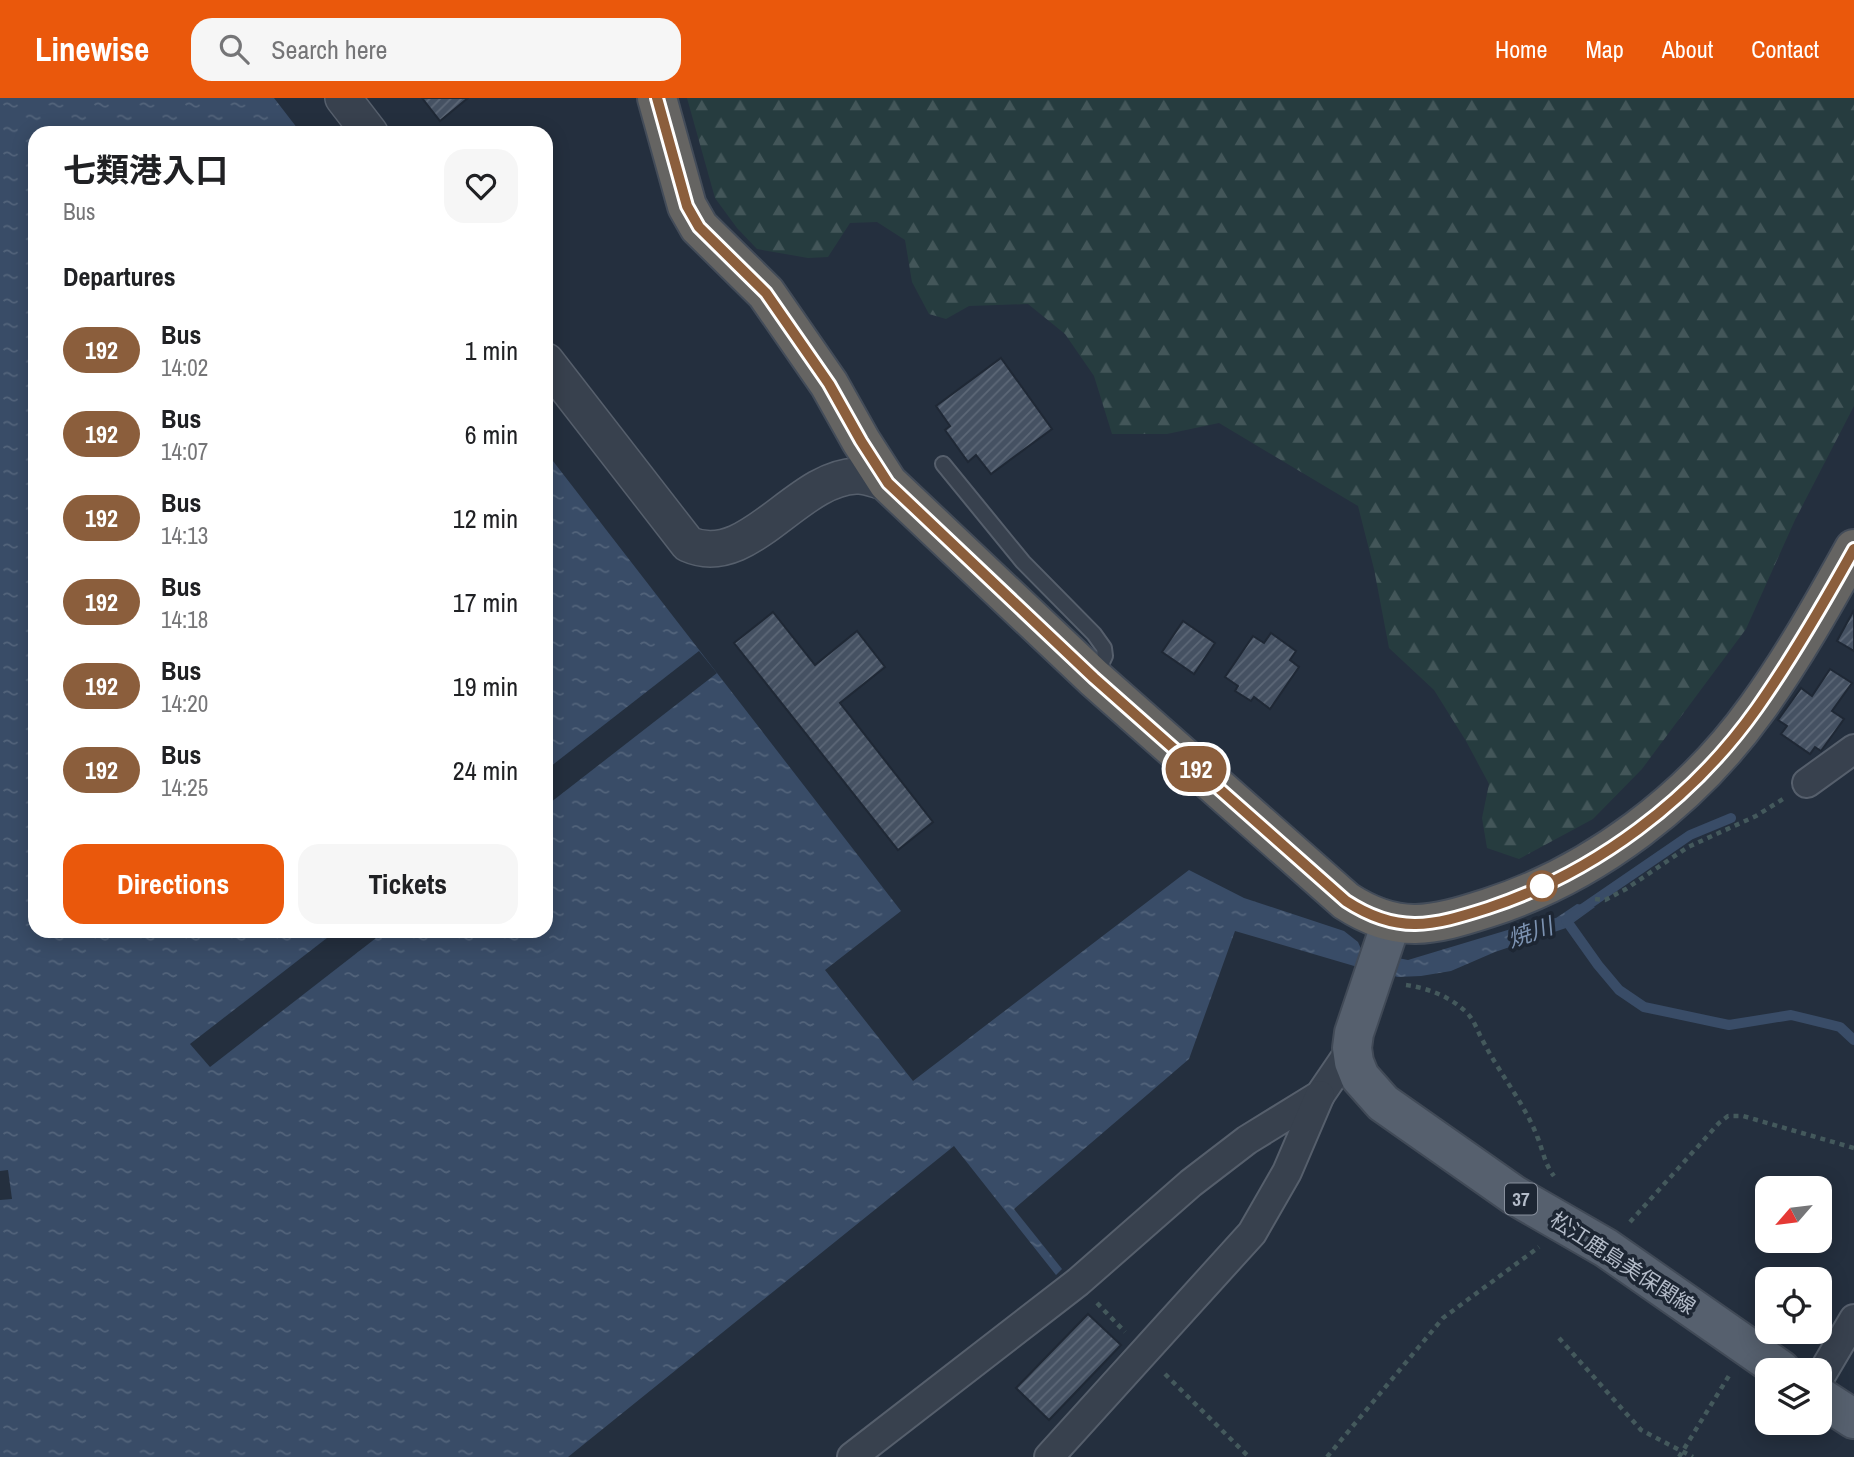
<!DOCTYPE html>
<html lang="en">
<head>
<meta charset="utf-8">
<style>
	:root { --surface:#fff; --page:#f6f6f6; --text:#202124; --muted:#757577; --accent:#ea580c }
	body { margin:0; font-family:"Archivo Narrow","Noto Sans JP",sans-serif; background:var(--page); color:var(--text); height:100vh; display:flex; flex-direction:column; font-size:26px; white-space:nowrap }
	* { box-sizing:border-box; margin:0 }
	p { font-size:23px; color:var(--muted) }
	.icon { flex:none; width:38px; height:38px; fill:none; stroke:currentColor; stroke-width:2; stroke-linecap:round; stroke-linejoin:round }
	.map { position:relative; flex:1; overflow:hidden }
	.details { position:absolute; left:28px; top:28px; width:525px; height:812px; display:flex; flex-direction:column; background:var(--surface); border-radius:21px; box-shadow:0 4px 18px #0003 }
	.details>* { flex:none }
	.badge { padding:0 14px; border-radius:23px; font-size:24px; line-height:46px }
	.needle { width:46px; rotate:242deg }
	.tools { position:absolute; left:1755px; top:1078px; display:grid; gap:14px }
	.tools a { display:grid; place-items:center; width:77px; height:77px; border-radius:14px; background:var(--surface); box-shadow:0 4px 18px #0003; font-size:35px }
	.map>.badge { position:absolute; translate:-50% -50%; box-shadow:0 0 0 4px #fff }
	h2 { padding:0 35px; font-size:26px; line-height:63px }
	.round { display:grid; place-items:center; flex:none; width:74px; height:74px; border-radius:21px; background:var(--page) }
	.overview { display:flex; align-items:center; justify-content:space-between; height:119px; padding:0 35px }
	h1 { font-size:33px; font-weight:700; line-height:52px }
	.cta { display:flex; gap:14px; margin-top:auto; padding:14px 35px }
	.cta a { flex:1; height:80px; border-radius:21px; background:var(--accent); color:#fff; font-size:28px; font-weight:700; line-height:80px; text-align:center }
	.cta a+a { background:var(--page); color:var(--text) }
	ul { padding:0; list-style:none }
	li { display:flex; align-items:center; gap:21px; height:84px; padding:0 35px }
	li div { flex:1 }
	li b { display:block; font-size:26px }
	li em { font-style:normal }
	li .badge { min-width:77px; font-weight:700; text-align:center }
	header { display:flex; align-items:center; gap:42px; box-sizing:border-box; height:98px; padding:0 35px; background:var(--accent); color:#fff }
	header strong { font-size:33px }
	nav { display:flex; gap:38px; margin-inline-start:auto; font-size:24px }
	.search { width:490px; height:63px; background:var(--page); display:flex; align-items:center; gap:18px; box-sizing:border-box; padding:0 24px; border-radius:21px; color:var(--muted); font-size:26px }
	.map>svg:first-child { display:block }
	.forest { fill:url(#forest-firs) }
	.water { fill:url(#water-ripples) }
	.pier { fill:#242f3e }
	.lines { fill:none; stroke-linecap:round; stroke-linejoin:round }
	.stream { stroke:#394c67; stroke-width:10 }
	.building { fill:url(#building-hatch); stroke:#1f2835; stroke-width:2 }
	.service-casing { stroke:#565f6c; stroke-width:18 }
	.minor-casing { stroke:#565f6c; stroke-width:32 }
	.tertiary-casing { stroke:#565f6c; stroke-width:38 }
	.primary-casing { stroke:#414a57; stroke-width:42 }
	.trunk-casing { stroke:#434c59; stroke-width:42 }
	.path { stroke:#44595c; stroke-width:4.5; stroke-dasharray:5 5; stroke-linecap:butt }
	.service { stroke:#38414e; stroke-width:14 }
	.minor { stroke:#38414e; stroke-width:28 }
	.tertiary { stroke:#38414e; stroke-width:35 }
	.primary { stroke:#56606e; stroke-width:38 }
	.trunk { stroke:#656462; stroke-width:38 }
	.line-casing { stroke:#fff; stroke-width:16 }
	.line { stroke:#8b5e3c; stroke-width:10 }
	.stop-dot { fill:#fff; stroke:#8b5e3c; stroke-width:3.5 }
	.labels { text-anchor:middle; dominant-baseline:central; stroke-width:7; stroke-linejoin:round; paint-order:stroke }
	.shield { fill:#1d2633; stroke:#878f9c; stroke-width:2 }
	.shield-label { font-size:19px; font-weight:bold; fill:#b4bcc9 }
	.street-label { font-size:21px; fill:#b4bcc9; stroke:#1d2633 }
	.water-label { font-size:23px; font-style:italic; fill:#7c92b1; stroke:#1d2633 }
</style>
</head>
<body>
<header>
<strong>Linewise</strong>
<div class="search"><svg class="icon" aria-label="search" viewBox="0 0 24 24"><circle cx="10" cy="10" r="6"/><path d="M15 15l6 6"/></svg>Search here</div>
<nav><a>Home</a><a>Map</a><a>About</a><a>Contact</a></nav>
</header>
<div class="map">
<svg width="1854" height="1359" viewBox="0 0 1854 1359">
	<defs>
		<pattern id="forest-firs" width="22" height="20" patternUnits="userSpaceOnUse" patternTransform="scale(1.75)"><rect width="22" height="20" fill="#263c3f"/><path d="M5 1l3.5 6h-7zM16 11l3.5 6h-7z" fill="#435659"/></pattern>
		<pattern id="water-ripples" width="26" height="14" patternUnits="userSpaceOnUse" patternTransform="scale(1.75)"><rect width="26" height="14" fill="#394c67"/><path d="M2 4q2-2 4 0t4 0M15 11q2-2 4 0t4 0" fill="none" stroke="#53647b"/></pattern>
		<pattern id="building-hatch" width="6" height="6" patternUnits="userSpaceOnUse" patternTransform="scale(1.75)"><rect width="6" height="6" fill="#455162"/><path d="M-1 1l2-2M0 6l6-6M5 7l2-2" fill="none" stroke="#5d6877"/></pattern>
	</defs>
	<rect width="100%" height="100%" fill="#242f3e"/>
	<!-- forest -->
	<path class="forest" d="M687 0H1854V308L1795 422 1746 531 1642 671 1593 721 1519 761 1487 750 1482 720 1489 686 1466 643 1434 592 1389 550 1374 471 1358 408 1219 325 1167 336H1112L1094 278 1065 236 1028 206 969 208 946 221 929 216 912 184 905 142 877 124 850 125 828 159 808 160 757 151 737 130 715 100Z"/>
	<!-- water -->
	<path class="water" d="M0 0H274L301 35H35V833H546V354L901 813 825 872 913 983 1189 772 1244 800 1344 833 1358 844 1362 853 1408 862 1538 823 1556 820 1577 806 1595 809 1566 830 1495 854 1451 873 1421 878 1398 879 1361 870 1235 833 1189 961 1014 1111 1062 1171 1056 1177 954 1048 568 1359H0Z"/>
	<!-- pier -->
	<g class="pier">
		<path d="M699 553 717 575 546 708V672Z"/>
		<path d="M336 833H385L210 969 190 946Z"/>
		<path d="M8 1072 12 1101 0 1102V1073Z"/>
	</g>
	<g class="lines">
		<!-- stream -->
		<path class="stream" d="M1731 720 1690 737 1566 822 1598 867 1619 892 1644 909 1729 927 1791 917 1840 929 1854 942"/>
	</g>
	<!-- building -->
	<g class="building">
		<path d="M422 0H468L440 23Z"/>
		<path d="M1001 260 1052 331 991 376 976 357 968 364 945 332 950 328 936 308Z"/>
		<path d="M1854 512V553L1837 543Z"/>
		<path d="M773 514 815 567 857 533 885 569 840 605 933 724 898 752 734 545Z"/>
		<path d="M1183 523 1215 545 1194 576 1162 554Z"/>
		<path d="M1271 535 1296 553 1290 562 1299 569 1270 611 1254 599 1251 603 1235 593 1238 588 1225 579 1253 538 1264 545Z"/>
		<path d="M1830 571 1852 585 1832 613 1844 621 1821 653 1815 649 1810 656 1781 636 1787 628 1778 622 1801 590 1812 598Z"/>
		<path d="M1088 1216 1121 1247 1049 1322 1016 1290Z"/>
	</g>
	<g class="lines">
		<defs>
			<path id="service" d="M943 366 1023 464 1094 536 1104 550 1105 558 1095 579"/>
			<g id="minor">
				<path d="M1807 685 1854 651"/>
				<path d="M1820 1279 1854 1221"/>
				<path d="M852 1359 1078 1184 1191 1085 1247 1042 1320 997 1352 950"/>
				<path d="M1049 1359 1252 1135 1287 1074 1320 997"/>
			</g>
			<g id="tertiary">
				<path d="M343 0 370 35"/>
				<path d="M546 263 688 446C748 473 796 380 856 378 866 377 878 383 888 385"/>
			</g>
			<g id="primary">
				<path d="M1391 825 1354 935 1352 950 1354 964 1360 979 1383 1005 1514 1097 1606 1150 1781 1272"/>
				<path d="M1820 1299 1854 1321"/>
			</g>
			<path id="trunk" d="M657 0 687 108 699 129 766 195 829 286 861 343 888 385 1094 580 1346 803C1398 837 1432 828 1488 810 1594 776 1692 701 1757 610 1793 560 1824 505 1854 451"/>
		</defs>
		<!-- service casing -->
		<use href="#service" class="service-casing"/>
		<!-- minor casing -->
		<use href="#minor" class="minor-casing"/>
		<!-- tertiary casing -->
		<use href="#tertiary" class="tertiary-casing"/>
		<!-- primary casing -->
		<use href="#primary" class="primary-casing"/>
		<!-- trunk casing -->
		<use href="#trunk" class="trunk-casing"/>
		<!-- path -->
		<g class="path">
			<path d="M1595 801 1605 802 1626 791 1688 749 1756 718 1783 701"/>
			<path d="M1406 887C1427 890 1449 898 1465 913 1475 922 1477 933 1484 945 1500 976 1524 1005 1537 1038 1543 1052 1544 1065 1554 1078"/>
			<path d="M1630 1124 1719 1025 1728 1018H1743L1854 1050"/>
			<path d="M1097 1205 1125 1234"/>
			<path d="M1559 1240 1641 1332 1693 1359"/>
			<path d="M1165 1276 1249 1359"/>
			<path d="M1327 1359 1443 1220 1539 1149"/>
			<path d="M1679 1359 1730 1276"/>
		</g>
		<!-- service -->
		<use href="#service" class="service"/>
		<!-- minor -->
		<use href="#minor" class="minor"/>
		<!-- tertiary -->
		<use href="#tertiary" class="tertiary"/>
		<!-- primary -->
		<use href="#primary" class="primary"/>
		<!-- trunk -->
		<use href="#trunk" class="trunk"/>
	</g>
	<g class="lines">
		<defs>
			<path id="line" d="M657 0 687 108 699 129 766 195 829 286 861 343 888 385 1094 580 1346 803C1398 837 1432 828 1488 810 1594 775 1692 702 1757 610 1793 559 1824 505 1854 451"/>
		</defs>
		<!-- line casing -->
		<use href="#line" class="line-casing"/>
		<!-- line -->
		<use href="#line" class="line"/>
	</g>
	<!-- markers -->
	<circle class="stop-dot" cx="1542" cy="788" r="14"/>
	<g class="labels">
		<!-- shield labels -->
		<rect class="shield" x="1505" y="1085.5" width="32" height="31" rx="5"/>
		<g class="shield-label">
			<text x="1521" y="1101">37</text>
		</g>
		<!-- street labels -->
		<g class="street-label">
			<text transform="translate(1623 1165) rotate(33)">松江鹿島美保関線</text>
		</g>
		<!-- water labels -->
		<g class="water-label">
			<text transform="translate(1530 834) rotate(-19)">焼川</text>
		</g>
	</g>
</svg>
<div class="tools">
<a><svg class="needle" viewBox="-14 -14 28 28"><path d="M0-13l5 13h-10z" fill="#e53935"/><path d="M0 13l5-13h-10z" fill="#757577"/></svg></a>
<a><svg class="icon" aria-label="locate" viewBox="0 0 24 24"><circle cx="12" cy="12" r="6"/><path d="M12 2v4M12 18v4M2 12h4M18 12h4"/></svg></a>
<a><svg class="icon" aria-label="layers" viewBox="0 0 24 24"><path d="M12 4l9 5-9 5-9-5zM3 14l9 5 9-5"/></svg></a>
</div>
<b class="badge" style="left:1196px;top:671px;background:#8b5e3c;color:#fff">192</b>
<section class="details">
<div class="overview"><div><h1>七類港入口</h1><p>Bus</p></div><a class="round"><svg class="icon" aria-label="heart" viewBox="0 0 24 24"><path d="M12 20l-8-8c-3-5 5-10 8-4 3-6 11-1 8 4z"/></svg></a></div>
<h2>Departures</h2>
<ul>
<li><span class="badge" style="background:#8b5e3c;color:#fff">192</span><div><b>Bus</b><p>14:02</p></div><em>1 min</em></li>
<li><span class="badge" style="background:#8b5e3c;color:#fff">192</span><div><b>Bus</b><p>14:07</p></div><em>6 min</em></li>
<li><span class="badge" style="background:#8b5e3c;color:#fff">192</span><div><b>Bus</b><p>14:13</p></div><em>12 min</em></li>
<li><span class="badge" style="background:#8b5e3c;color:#fff">192</span><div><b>Bus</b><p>14:18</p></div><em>17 min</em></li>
<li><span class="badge" style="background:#8b5e3c;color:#fff">192</span><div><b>Bus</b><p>14:20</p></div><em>19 min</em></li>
<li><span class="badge" style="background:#8b5e3c;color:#fff">192</span><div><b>Bus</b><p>14:25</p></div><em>24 min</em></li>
</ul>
<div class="cta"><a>Directions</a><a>Tickets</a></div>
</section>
</div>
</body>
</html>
